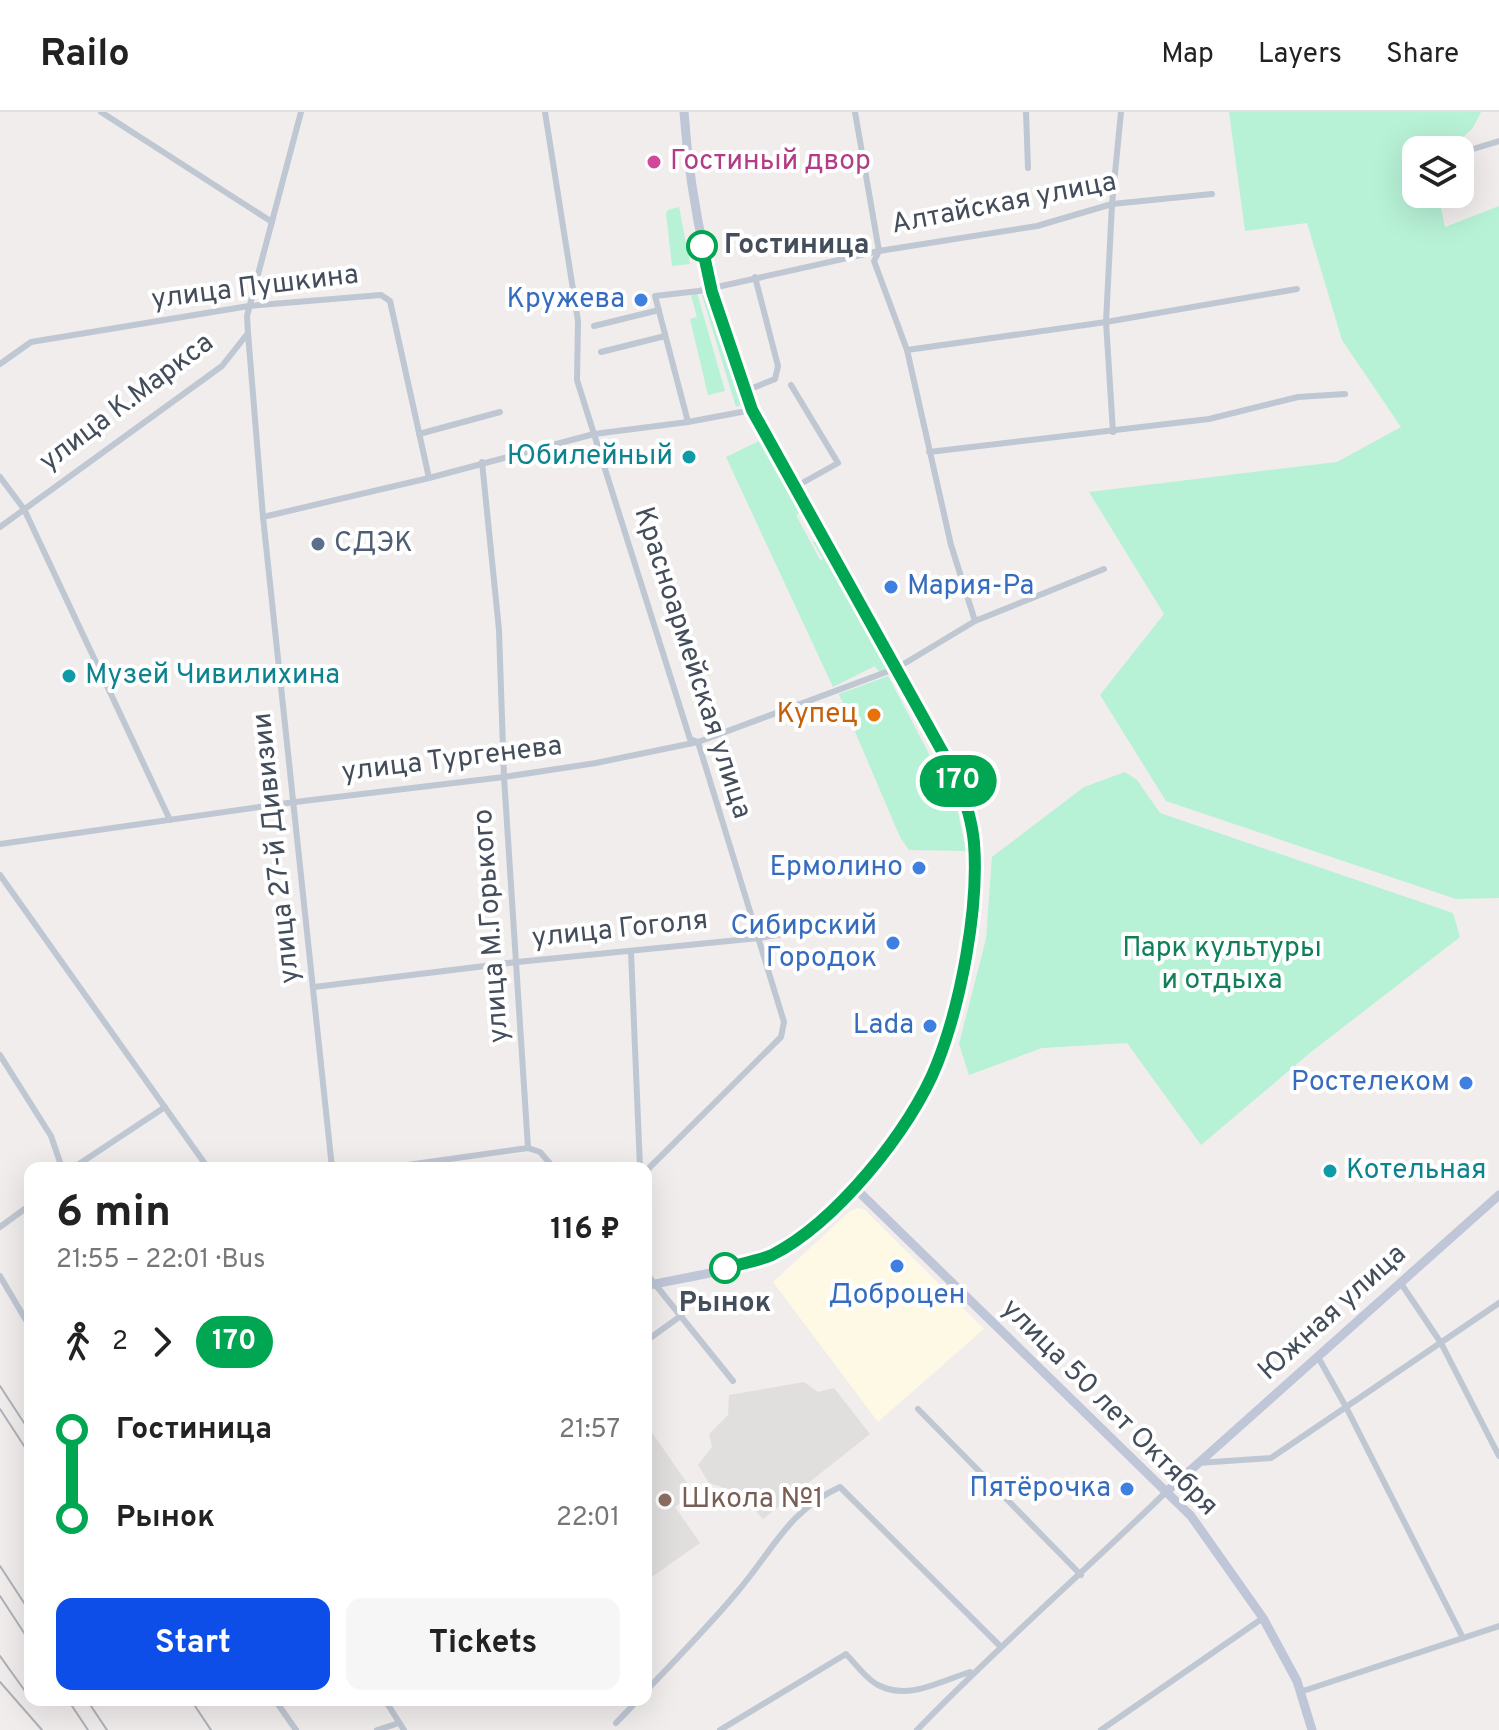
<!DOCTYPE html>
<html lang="en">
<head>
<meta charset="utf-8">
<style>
	:root { --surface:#fff; --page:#f6f6f6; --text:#222; --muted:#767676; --line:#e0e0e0; --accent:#0e4ee8 }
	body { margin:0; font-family:Overpass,sans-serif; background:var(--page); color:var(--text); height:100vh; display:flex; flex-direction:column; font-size:30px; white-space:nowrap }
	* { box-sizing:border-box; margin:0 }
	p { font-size:26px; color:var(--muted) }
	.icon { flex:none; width:44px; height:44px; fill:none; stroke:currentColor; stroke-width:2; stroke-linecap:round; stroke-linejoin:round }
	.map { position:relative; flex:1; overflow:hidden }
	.panel { position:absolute; left:24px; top:1050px; width:628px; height:544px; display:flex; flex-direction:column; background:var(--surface); border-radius:16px; box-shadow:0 8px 32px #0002 }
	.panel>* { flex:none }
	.badge { padding:0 16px; border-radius:26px; font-size:28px; line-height:52px }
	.tools { position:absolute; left:1402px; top:24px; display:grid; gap:16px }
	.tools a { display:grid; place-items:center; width:72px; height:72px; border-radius:16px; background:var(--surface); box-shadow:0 8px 32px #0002; font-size:40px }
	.map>.badge { position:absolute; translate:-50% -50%; box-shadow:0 0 0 4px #fff }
	.legs { display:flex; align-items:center; gap:12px; height:88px; padding:0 32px; font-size:26px }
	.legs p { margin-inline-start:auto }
	.summary { display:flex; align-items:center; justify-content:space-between; height:136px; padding:0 32px }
	h1 { font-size:44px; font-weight:700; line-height:60px }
	.action { display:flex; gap:16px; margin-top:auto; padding:16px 32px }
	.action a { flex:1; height:92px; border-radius:16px; background:var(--accent); color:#fff; font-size:32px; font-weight:700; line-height:92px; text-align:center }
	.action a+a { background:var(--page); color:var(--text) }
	ul { padding:0 32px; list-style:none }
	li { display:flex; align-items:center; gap:28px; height:88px; font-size:30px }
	li i { display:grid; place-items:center; width:12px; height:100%; margin:0 10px; background:currentColor }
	li i::after { content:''; width:20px; height:20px; margin:-10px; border:6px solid; border-radius:50%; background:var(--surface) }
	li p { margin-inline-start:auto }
	li:first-child i { background:linear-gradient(#0000 50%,currentColor 0) }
	li:last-child i { background:linear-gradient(currentColor 50%,#0000 0) }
	header { display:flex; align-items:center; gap:48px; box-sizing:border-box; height:112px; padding:0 40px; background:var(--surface); border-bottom:2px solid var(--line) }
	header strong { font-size:38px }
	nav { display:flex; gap:44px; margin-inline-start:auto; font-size:28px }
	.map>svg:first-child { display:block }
	.commercial { fill:#fdf9e4 }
	.education { fill:#e1dede }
	.green { fill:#b7f1d6 }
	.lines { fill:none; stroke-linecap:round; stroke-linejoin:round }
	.street { stroke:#bfc7d3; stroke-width:6 }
	.secondary { stroke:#bec6d7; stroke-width:9 }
	.rail { stroke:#aeb1b8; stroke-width:2 }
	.line-1-casing { stroke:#fff; stroke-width:18 }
	.line-1 { stroke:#00a651; stroke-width:12 }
	.hotel-dot { fill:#d1479c; stroke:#fff; stroke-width:3 }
	.stop-1-dot { fill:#fff; stroke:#00a651; stroke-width:4 }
	.shop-dot { fill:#3f7fe0; stroke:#fff; stroke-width:3 }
	.culture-dot { fill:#0f9aa8; stroke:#fff; stroke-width:3 }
	.service-dot { fill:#5c6f8a; stroke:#fff; stroke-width:3 }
	.food-dot { fill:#e8710a; stroke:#fff; stroke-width:3 }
	.education-dot { fill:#8d6e63; stroke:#fff; stroke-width:3 }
	.labels { text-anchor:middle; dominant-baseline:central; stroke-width:8; stroke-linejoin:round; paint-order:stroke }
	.hotel-label { font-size:28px; fill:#b23c85; stroke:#fff; text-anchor:start }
	.street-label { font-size:28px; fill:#444d5b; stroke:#fff }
	.stop-label { font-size:28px; font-weight:bold; fill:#444d5b; stroke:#fff; text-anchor:start }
	.shop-label { font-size:28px; fill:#366cbe; stroke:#fff; text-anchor:end }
	.culture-label { font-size:28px; fill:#0d838f; stroke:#fff; text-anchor:start }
	.service-label { font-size:28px; fill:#4e5e75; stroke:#fff; text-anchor:start }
	.food-label { font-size:28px; fill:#c56008; stroke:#fff; text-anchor:end }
	.park-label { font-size:28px; fill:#118059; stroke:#fff }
	.education-label { font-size:28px; fill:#785e54; stroke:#fff; text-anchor:start }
</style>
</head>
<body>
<header>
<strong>Railo</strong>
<nav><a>Map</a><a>Layers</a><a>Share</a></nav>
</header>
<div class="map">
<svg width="1499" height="1618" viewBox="0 0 1499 1618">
	<rect width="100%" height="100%" fill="#f0edec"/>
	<!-- commercial -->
	<path class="commercial" d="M857 1096 864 1097 984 1217 878 1310 773 1170 850 1099Z"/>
	<!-- education -->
	<g class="education">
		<path d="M804 1270 818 1280 834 1276 870 1322 763 1407 740 1381 709 1371 698 1353 712 1335 709 1322 728 1303 729 1283Z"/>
		<path d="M646 1312 694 1381 675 1395 700 1431 646 1469Z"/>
	</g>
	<!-- green -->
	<g class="green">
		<path d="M1229 0H1481L1473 16 1449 38H1416V82H1438L1445 115 1499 94V786L1456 787 1166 689 1100 583 1164 502 1089 380 1337 350 1401 315 1342 228 1307 111 1245 119Z"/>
		<path d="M679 95 690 152 672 154 666 101 668 98Z"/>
		<path d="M697 181 725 279 708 283 690 207 697 205 691 183Z"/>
		<path d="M709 182 726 248 743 292 736 295 702 183Z"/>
		<path d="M759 329 800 401 796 403 820 448 823 447 813 430 817 427 890 555 879 560 875 554 833 575 726 345Z"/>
		<path d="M888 564 957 695 966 739 909 738 900 725 839 582Z"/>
		<path d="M1125 660 1137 668 1160 701 1453 801 1460 825 1311 940 1201 1033 1127 931 1042 936 969 963 959 932 986 827 992 745 1084 675Z"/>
	</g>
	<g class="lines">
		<!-- street -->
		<g class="street">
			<path d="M101 0 272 110"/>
			<path d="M545 0 578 209 577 268 690 627 698 630 784 910 781 925 646 1059"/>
			<path d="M855 0 879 139 874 149 907 238 951 433 975 509"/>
			<path d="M1026 0 1028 56"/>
			<path d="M1460 41 1499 29"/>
			<path d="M594 214 659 198"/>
			<path d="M248 221 263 405 332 1056"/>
			<path d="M907 238 1106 210 1297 177"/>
			<path d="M601 240 665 224"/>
			<path d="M0 252 31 230 249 194 381 183 390 189 429 366"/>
			<path d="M791 273 838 351 795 375"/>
			<path d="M745 279 775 267 778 254 755 165"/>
			<path d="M688 310 655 184 699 179 879 139 1037 114 1112 92 1212 82"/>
			<path d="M1113 320 1106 210 1112 92 1121 0"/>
			<path d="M419 322 500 300"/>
			<path d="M929 340 1209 307 1298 285 1345 282"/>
			<path d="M482 350 499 518 504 665 528 1036"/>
			<path d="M0 365 24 397 170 708"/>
			<path d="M263 405 429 366 594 322 688 310 752 298"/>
			<path d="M0 415 222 254 248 221 247 204 301 0"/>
			<path d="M0 732 295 690 504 665 596 651 698 630 897 556 975 509 1104 457"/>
			<path d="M0 763 208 1056"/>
			<path d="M631 840 640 1056"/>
			<path d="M314 875 517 850 759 826 834 814"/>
			<path d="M0 943 51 1024 62 1056"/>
			<path d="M73 1056 165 995"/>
			<path d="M386 1056 528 1036 540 1040 554 1056"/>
			<path d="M0 1115 30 1093"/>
			<path d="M646 1161 733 1269"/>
			<path d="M0 1164 30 1215"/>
			<path d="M1400 1170 1441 1231 1499 1344"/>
			<path d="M646 1229 682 1203"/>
			<path d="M1318 1245 1346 1295 1463 1526"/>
			<path d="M918 1297 1081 1463"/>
			<path d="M1198 1351 1271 1346 1499 1191"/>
			<path d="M646 1579C677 1546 709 1514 738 1479 773 1438 788 1399 840 1375L1000 1534"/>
			<path d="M1300 1580 1499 1514"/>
			<path d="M275 1588 296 1618"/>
			<path d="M385 1588 404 1618"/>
			<path d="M616 1611 638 1588"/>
			<path d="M377 1618 399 1611"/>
			<path d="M720 1618 846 1542C855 1551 866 1567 878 1573 909 1589 940 1569 970 1560"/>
			<path d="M917 1618C997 1535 1084 1460 1166 1380"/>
			<path d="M1101 1618 1263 1506"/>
		</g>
		<!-- secondary -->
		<g class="secondary">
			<path d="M856 1077 1191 1404 1263 1506 1297 1569 1312 1618"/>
			<path d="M646 1174C684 1165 734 1159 770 1144 812 1126 851 1084 877 1048 899 1018 920 989 935 956 960 903 979 789 974 730 972 708 965 687 957 666L752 298C715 201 691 103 684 0"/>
			<path d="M1166 1380 1499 1083"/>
		</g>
		<!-- rail -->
		<g class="rail">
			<path d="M0 1274 30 1320"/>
			<path d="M0 1297 30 1343"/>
			<path d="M0 1454 30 1500"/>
			<path d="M0 1484 30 1530"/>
			<path d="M0 1544 30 1586"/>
			<path d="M0 1570 42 1618"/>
			<path d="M68 1588 88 1618"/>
			<path d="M87 1588 107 1618"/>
			<path d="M191 1588 211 1618"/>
		</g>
	</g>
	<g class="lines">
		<defs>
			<path id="line-1" d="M702 134 712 180 752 298 957 666C965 687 972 708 974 731 979 796 961 891 937 952 911 1018 835 1111 772 1143 758 1149 740 1152 725 1156"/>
		</defs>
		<!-- line-1 casing -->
		<use href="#line-1" class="line-1-casing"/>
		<!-- line-1 -->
		<use href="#line-1" class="line-1"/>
	</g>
	<!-- markers -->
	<circle class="hotel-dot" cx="654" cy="50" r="8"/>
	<g class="stop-1-dot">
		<circle cx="702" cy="134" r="14"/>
		<circle cx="725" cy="1156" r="14"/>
	</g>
	<g class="shop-dot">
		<circle cx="641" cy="188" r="8"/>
		<circle cx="891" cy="475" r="8"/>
		<circle cx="919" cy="756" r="8"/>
		<circle cx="893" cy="831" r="8"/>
		<circle cx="930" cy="914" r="8"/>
		<circle cx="1466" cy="971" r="8"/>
		<circle cx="897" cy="1154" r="8"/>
		<circle cx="1127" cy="1377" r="8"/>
	</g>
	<g class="culture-dot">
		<circle cx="689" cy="345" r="8"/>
		<circle cx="69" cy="564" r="8"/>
		<circle cx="1330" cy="1059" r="8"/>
	</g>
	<circle class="service-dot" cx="318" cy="432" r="8"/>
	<circle class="food-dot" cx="874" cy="603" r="8"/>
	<circle class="education-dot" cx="665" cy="1388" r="8"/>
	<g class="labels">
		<!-- hotel labels -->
		<g class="hotel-label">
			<text x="670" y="50">Гостиный двор</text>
		</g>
		<!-- street labels -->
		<g class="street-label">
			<text transform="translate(1004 92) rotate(-11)">Алтайская улица</text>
			<text transform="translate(255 176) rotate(-7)">улица Пушкина</text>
			<text transform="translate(127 291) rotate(-37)">улица К.Маркса</text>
			<text transform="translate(692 551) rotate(72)">Красноармейская улица</text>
			<text transform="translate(452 648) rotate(-7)">улица Тургенева</text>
			<text transform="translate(277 736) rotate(-96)">улица 27-й Дивизии</text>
			<text transform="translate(492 814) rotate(-94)">улица М.Горького</text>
			<text transform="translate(620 818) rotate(-6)">улица Гоголя</text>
			<text transform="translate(1333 1201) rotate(-42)">Южная улица</text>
			<text transform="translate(1109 1296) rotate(45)">улица 50 лет Октября</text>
		</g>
		<!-- stop labels -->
		<g class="stop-label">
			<text x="724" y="134">Гостиница</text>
			<text x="725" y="1192" text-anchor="middle">Рынок</text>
		</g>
		<!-- shop labels -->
		<g class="shop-label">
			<text x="625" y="188">Кружева</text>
			<text x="907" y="475" text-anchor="start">Мария-Ра</text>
			<text x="903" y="756">Ермолино</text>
			<text x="877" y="815">Сибирский<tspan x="877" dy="32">Городок</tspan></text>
			<text x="914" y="914">Lada</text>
			<text x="1450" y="971">Ростелеком</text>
			<text x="897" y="1184" text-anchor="middle">Доброцен</text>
			<text x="1111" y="1377">Пятёрочка</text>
		</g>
		<!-- culture labels -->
		<g class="culture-label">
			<text x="673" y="345" text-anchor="end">Юбилейный</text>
			<text x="85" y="564">Музей Чивилихина</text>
			<text x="1346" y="1059">Котельная</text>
		</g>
		<!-- service labels -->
		<g class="service-label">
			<text x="334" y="432">СДЭК</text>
		</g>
		<!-- food labels -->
		<g class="food-label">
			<text x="858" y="603">Купец</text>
		</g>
		<!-- park labels -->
		<g class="park-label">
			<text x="1222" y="837">Парк культуры<tspan x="1222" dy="32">и отдыха</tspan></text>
		</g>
		<!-- education labels -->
		<g class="education-label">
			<text x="681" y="1388">Школа №1</text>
		</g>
	</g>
</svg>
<div class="tools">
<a><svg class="icon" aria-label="layers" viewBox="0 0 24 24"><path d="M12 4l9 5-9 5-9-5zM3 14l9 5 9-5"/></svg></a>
</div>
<b class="badge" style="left:958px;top:669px;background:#00a651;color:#fff">170</b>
<section class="panel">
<div class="summary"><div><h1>6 min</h1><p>21:55 – 22:01 · Bus</p></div><b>116 ₽</b></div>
<div class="legs"><svg class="icon" aria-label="walk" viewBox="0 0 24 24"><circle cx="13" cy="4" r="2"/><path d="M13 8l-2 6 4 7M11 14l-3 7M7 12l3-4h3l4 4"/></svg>2<svg class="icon" aria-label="forward" viewBox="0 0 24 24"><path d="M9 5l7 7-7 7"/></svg><b class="badge" style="background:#00a651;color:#fff">170</b></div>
<ul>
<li><i style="color:#00a651"></i><b>Гостиница</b><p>21:57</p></li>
<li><i style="color:#00a651"></i><b>Рынок</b><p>22:01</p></li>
</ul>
<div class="action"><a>Start</a><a>Tickets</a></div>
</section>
</div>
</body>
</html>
